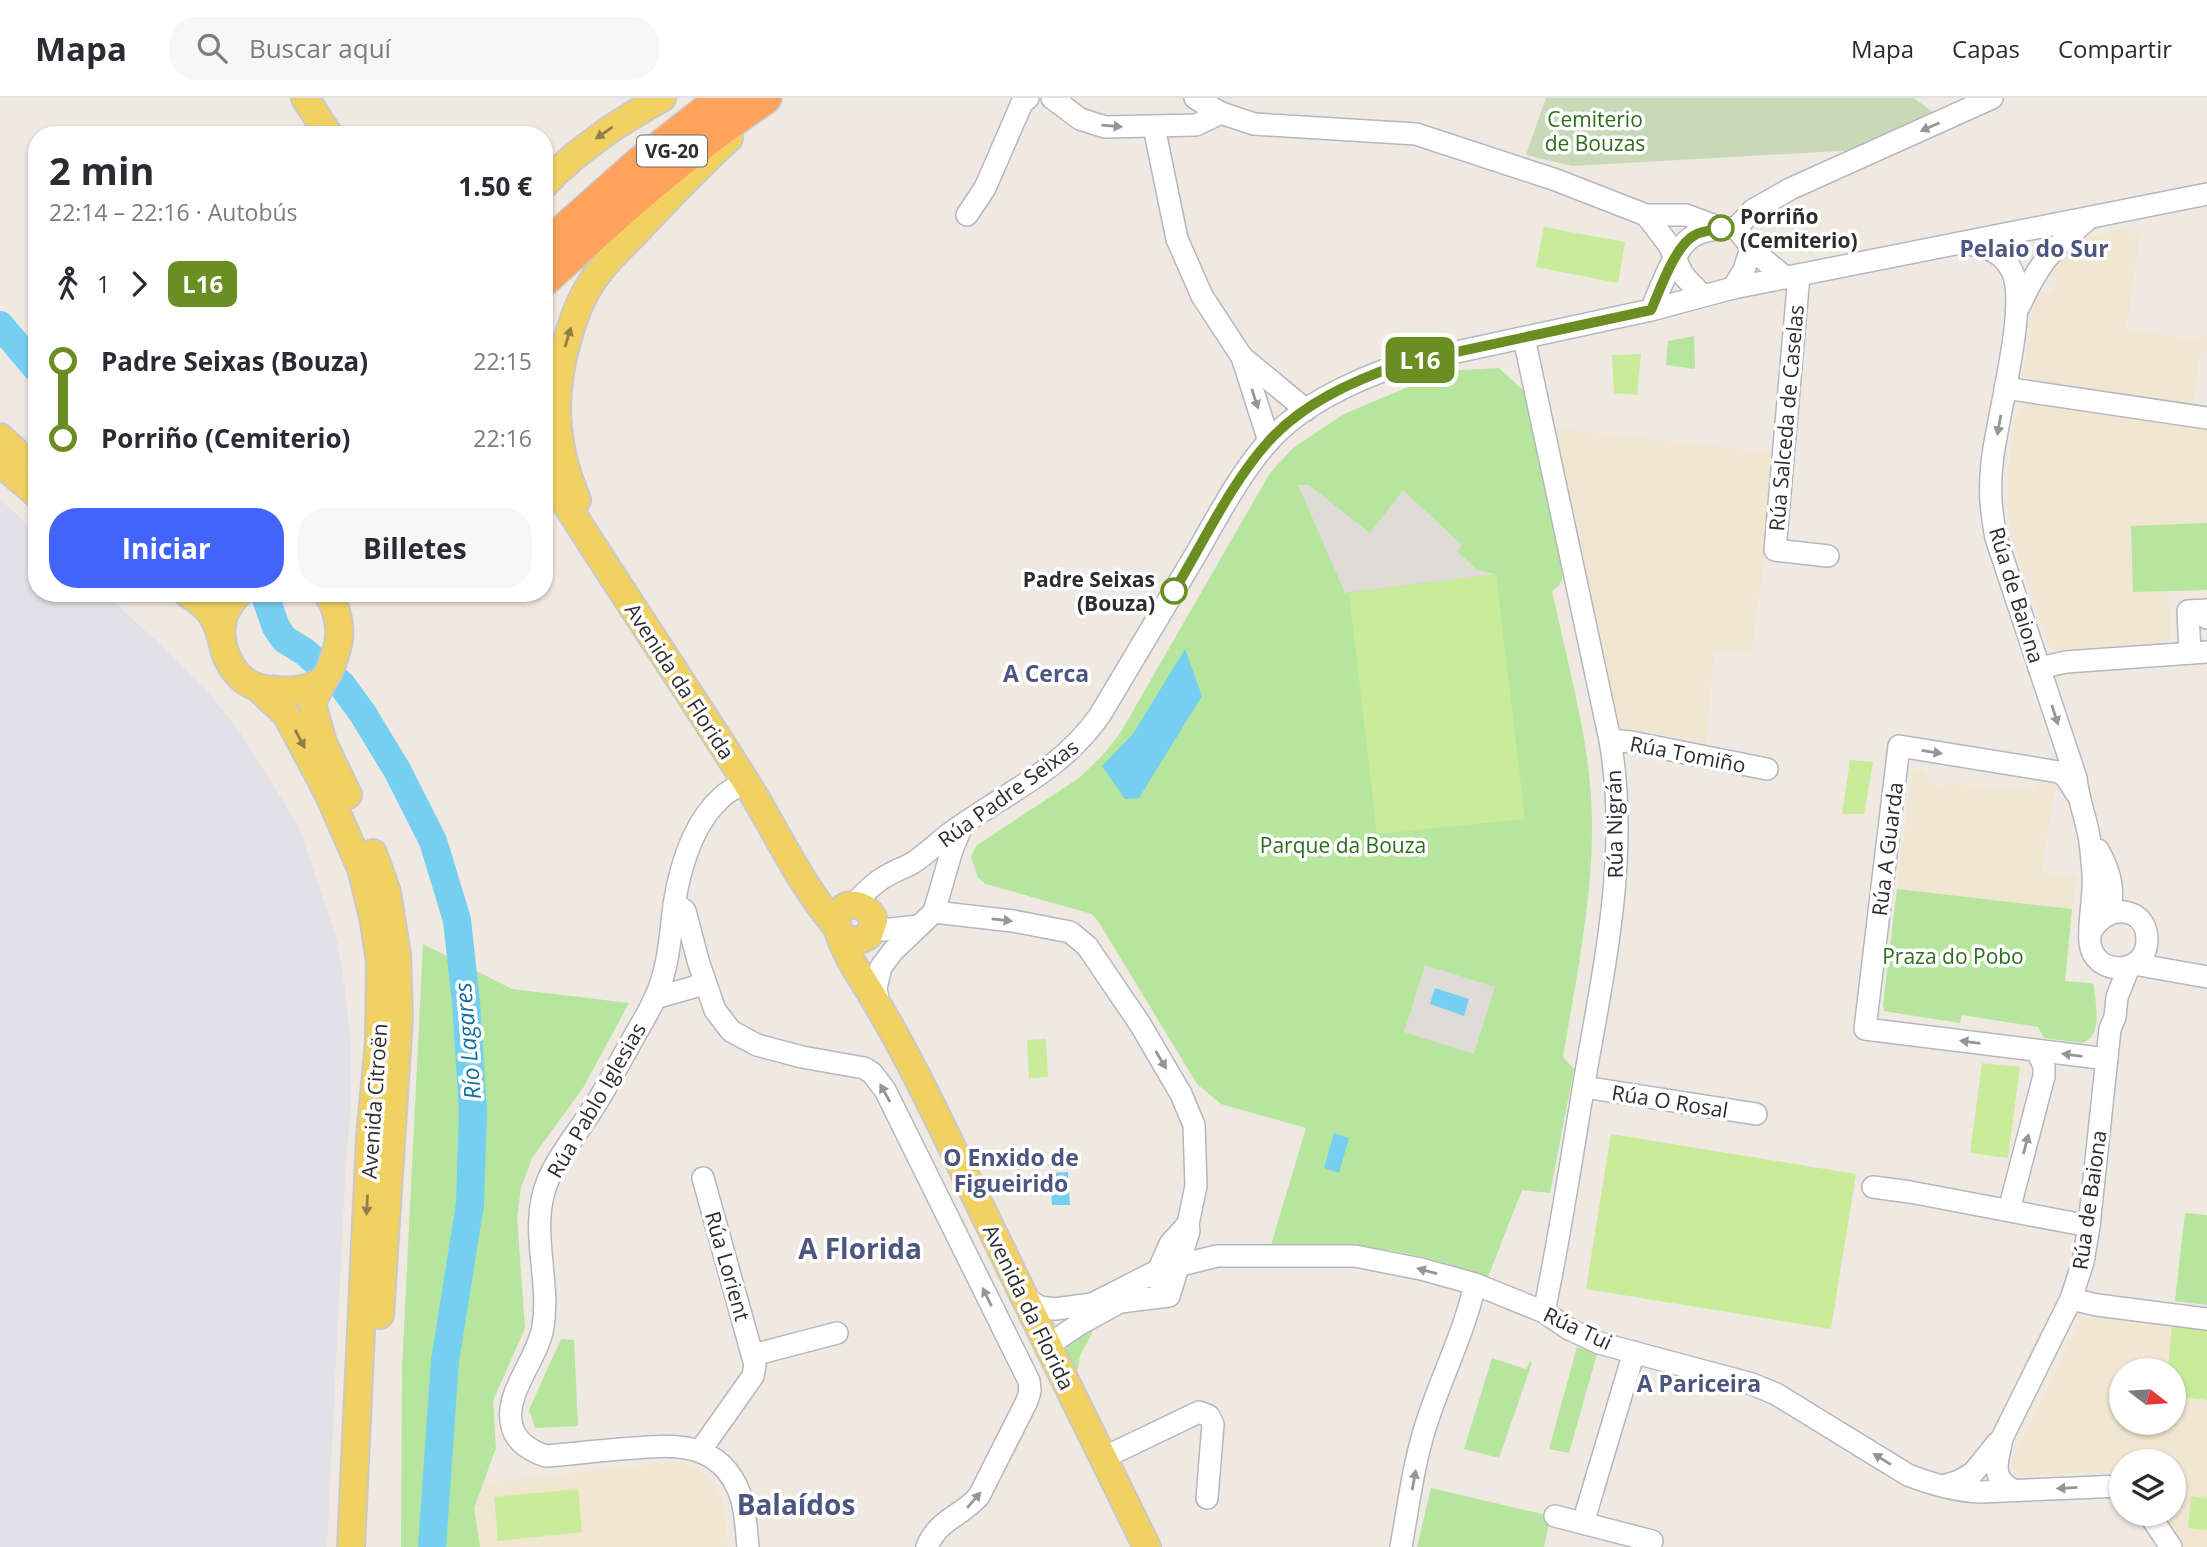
<!DOCTYPE html>
<html lang="es">
<head>
<meta charset="utf-8">
<style>
	:root { --surface:#fff; --page:#f7f7f7; --text:#2b2b33; --muted:#7c7c81; --line:#e1e1e2; --accent:#4264fb }
	body { margin:0; font-family:"Open Sans",sans-serif; background:var(--page); color:var(--text); height:100vh; display:flex; flex-direction:column; font-size:26px; white-space:nowrap }
	* { box-sizing:border-box; margin:0 }
	p { font-size:23px; color:var(--muted) }
	.icon { flex:none; width:38px; height:38px; fill:none; stroke:currentColor; stroke-width:2; stroke-linecap:round; stroke-linejoin:round }
	.map { position:relative; flex:1; overflow:hidden }
	.details { position:absolute; left:28px; top:28px; width:525px; height:476px; display:flex; flex-direction:column; background:var(--surface); border-radius:28px; box-shadow:0 2px 5px #0004 }
	.details>* { flex:none }
	.badge { padding:0 14px; border-radius:10px; font-size:24px; line-height:46px }
	.needle { width:46px; rotate:107deg }
	.buttons { position:absolute; left:2109px; top:1260px; display:grid; gap:14px }
	.buttons a { display:grid; place-items:center; width:77px; height:77px; border-radius:50%; background:var(--surface); box-shadow:0 2px 5px #0004; font-size:35px }
	.map>.badge { position:absolute; translate:-50% -50%; box-shadow:0 0 0 4px #fff }
	.legs { display:flex; align-items:center; gap:10px; height:77px; padding:0 21px; font-size:23px }
	.legs p { margin-inline-start:auto }
	.summary { display:flex; align-items:center; justify-content:space-between; height:119px; padding:0 21px }
	h1 { font-size:38px; font-weight:700; line-height:52px }
	.button { display:flex; gap:14px; margin-top:auto; padding:14px 21px }
	.button a { flex:1; height:80px; border-radius:28px; background:var(--accent); color:#fff; font-size:28px; font-weight:700; line-height:80px; text-align:center }
	.button a+a { background:var(--page); color:var(--text) }
	ul { padding:0 21px; list-style:none }
	li { display:flex; align-items:center; gap:24px; height:77px; font-size:26px }
	li i { display:grid; place-items:center; width:10px; height:100%; margin:0 9px; background:currentColor }
	li i::after { content:''; width:18px; height:18px; margin:-9px; border:5px solid; border-radius:50%; background:var(--surface) }
	li p { margin-inline-start:auto }
	li:first-child i { background:linear-gradient(#0000 50%,currentColor 0) }
	li:last-child i { background:linear-gradient(currentColor 50%,#0000 0) }
	header { display:flex; align-items:center; gap:42px; box-sizing:border-box; height:98px; padding:0 35px; background:var(--surface); border-bottom:2px solid var(--line) }
	header strong { font-size:33px }
	nav { display:flex; gap:38px; margin-inline-start:auto; font-size:24px }
	.search { width:490px; height:63px; background:var(--page); display:flex; align-items:center; gap:18px; box-sizing:border-box; padding:0 24px; border-radius:28px; color:var(--muted); font-size:26px }
	.map>svg:first-child { display:block }
	.industrial { fill:#e3e1e8 }
	.education { fill:#f0e6d1 }
	.green { fill:#b6e59e }
	.cemetery { fill:#c8d9b8 }
	.pitch { fill:#c9ec9a }
	.plaza { fill:#dfdcd8 }
	.water { fill:#75cff0 }
	.lines { fill:none; stroke-linecap:round; stroke-linejoin:round }
	.river { stroke:#75cff0; stroke-width:28 }
	.minor-casing { stroke:#b4b7c1; stroke-width:24 }
	.major-casing { stroke:#c9c9c9; stroke-width:30 }
	.highway-casing { stroke:#c9c9c9; stroke-width:35 }
	.minor { stroke:#fff; stroke-width:21 }
	.major { stroke:#f2d163; stroke-width:26 }
	.highway { stroke:#ffa35c; stroke-width:32 }
	.oneway { fill:#969696 }
	.oneway2 { fill:#908048 }
	.line-1-casing { stroke:#fff; stroke-width:16 }
	.line-1 { stroke:#6b8e23; stroke-width:10 }
	.stop-1-dot { fill:#fff; stroke:#6b8e23; stroke-width:3.5 }
	.labels { text-anchor:middle; dominant-baseline:central; stroke-width:7; stroke-linejoin:round; paint-order:stroke }
	.shield { fill:#fff; stroke:#6d6d6d; stroke-width:2 }
	.shield-label { font-size:19px; font-weight:bold; fill:#2e2e2e }
	.park-label { font-size:21px; fill:#2c6e1b; stroke:#fff }
	.stop-label { font-size:21px; font-weight:bold; fill:#2e2e2e; stroke:#fff; text-anchor:start }
	.street-label { font-size:21px; fill:#2e2e2e; stroke:#fff }
	.neighbourhood-label { font-size:23px; font-weight:bold; fill:#4d5680; stroke:#fff }
	.water-label { font-size:23px; font-style:italic; fill:#0d6fa3; stroke:#fff }
	.district-label { font-size:28px; font-weight:bold; fill:#4d5680; stroke:#fff }
</style>
</head>
<body>
<header>
<strong>Mapa</strong>
<div class="search"><svg class="icon" aria-label="search" viewBox="0 0 24 24"><circle cx="10" cy="10" r="6"/><path d="M15 15l6 6"/></svg>Buscar aquí</div>
<nav><a>Mapa</a><a>Capas</a><a>Compartir</a></nav>
</header>
<div class="map">
<svg width="2207" height="1449" viewBox="0 0 2207 1449">
	<rect width="100%" height="100%" fill="#efe9e1"/>
	<!-- industrial -->
	<path class="industrial" d="M0 401 37 435V495H104L162 548 207 592 241 636 298 727 337 842 345 891 350 938 351 1001 345 1082 327 1449H0Z"/>
	<!-- education -->
	<g class="education">
		<path d="M2129 129V135H2140L2126 231 2197 242 2199 237 2207 238V254L2200 253 2194 303 2190 307 2034 283 2028 280 2023 275 2036 197 2038 192 2051 197 2058 181 2046 175 2064 155 2084 141Z"/>
		<path d="M2031 305 2207 331V489L2168 493 2171 538 2167 544 2085 551 2055 552 2050 550 2015 449 2010 429 2007 406V377L2016 316 2021 308Z"/>
		<path d="M1553 330 1773 355 1762 477 1751 556 1714 554 1706 646 1620 628Z"/>
		<path d="M1912 672 1924 674 1930 686 1943 688 1946 685 2031 693 2040 681 2056 684 2041 774 2077 779 2072 811 1897 791Z"/>
		<path d="M2095 1217 2172 1226 2168 1272H2121V1325H2174V1298L2207 1302V1449H2185L2164 1416H2174V1363H2121V1374L2025 1377 2016 1373 2013 1368V1360L2080 1223Z"/>
		<path d="M670 1364 692 1367 707 1378 716 1389 723 1404 728 1449H471L470 1419 483 1385Z"/>
	</g>
	<!-- green -->
	<g class="green">
		<path d="M1694 238 1695 271 1666 267 1668 243Z"/>
		<path d="M1499 270 1525 294 1562 474C1563 484 1560 488 1552 493 1568 568 1591 645 1592 722 1593 801 1576 881 1563 959L1574 971 1550 1095 1522 1092 1488 1179C1456 1169 1423 1157 1389 1152 1350 1146 1310 1148 1271 1147L1306 1030 1221 1006 1197 986 1098 823 1092 816 986 786 978 780 971 759 976 748 1079 680 1101 659 1119 637 1270 375 1293 350 1344 316 1446 273Z"/>
		<path d="M2207 425V492L2133 494 2131 428Z"/>
		<path d="M1897 791 2072 811 2065 883 2091 885 2094 887C2095 905 2104 939 2082 945L2044 940 2038 929 1962 917 1960 925 1884 913 1883 906Z"/>
		<path d="M423 846 512 891 629 905 583 990 532 1060 521 1090 517 1119 525 1230 493 1303 496 1350 474 1410 480 1449H401L402 1271Z"/>
		<path d="M2185 1115 2207 1117V1207L2175 1203Z"/>
		<path d="M1094 1229C1092 1238 1085 1247 1081 1256 1077 1264 1081 1271 1073 1278L1065 1254 1069 1245Z"/>
		<path d="M561 1241 574 1242 578 1328 535 1330 529 1312Z"/>
		<path d="M1577 1249 1597 1256 1569 1355 1549 1351Z"/>
		<path d="M1492 1260 1526 1271 1530 1263 1532 1265 1499 1360 1464 1351Z"/>
		<path d="M1431 1390 1551 1418 1544 1449H1417Z"/>
	</g>
	<!-- cemetery -->
	<path class="cemetery" d="M1546 0H1914L1934 15 1856 52 1572 68 1526 57Z"/>
	<!-- pitch -->
	<g class="pitch">
		<path d="M1544 129 1625 144 1618 185 1536 169Z"/>
		<path d="M1641 256 1637 297 1614 295 1612 257Z"/>
		<path d="M1496 476 1525 721 1377 736 1349 495Z"/>
		<path d="M1850 662 1873 664 1864 716H1842Z"/>
		<path d="M1046 941 1048 979 1029 980 1027 942Z"/>
		<path d="M1982 965 2020 969 2008 1060 1970 1055Z"/>
		<path d="M1611 1036 1856 1076 1831 1231 1586 1191Z"/>
		<path d="M2172 1226 2207 1230V1302L2174 1298V1272H2168Z"/>
		<path d="M578 1391 582 1434 498 1443 494 1399Z"/>
		<path d="M2191 1398 2207 1400V1432L2188 1430Z"/>
	</g>
	<!-- plaza -->
	<g class="plaza">
		<path d="M1298 387H1309L1370 435 1403 392 1462 447 1457 453 1477 472 1496 476 1345 495Z"/>
		<path d="M1425 867 1495 889 1474 956 1404 934Z"/>
	</g>
	<!-- water -->
	<g class="water">
		<path d="M1185 551 1202 598 1139 700 1125 701 1102 668 1133 636Z"/>
		<path d="M1435 890 1469 901 1464 918 1430 906Z"/>
		<path d="M1334 1035 1349 1040 1339 1075 1324 1070Z"/>
		<path d="M1068 1074 1070 1107H1052L1050 1075Z"/>
	</g>
	<g class="lines">
		<!-- river -->
		<g class="river">
			<path d="M0 227 37 271"/>
			<path d="M264 495 276 529 284 541 305 554 342 587 363 616 397 672 433 743 457 822 466 904 473 1012 470 1106 445 1263 432 1449"/>
		</g>
		<defs>
			<g id="minor">
				<path d="M1052 0 1080 21 1105 29 1196 27 1221 15"/>
				<path d="M1195 0 1221 15 1254 26 1416 36 1556 82 1646 117H1686L1721 130H1736L1757 156 1786 180"/>
				<path d="M1154 29 1177 141 1202 198 1242 259 1269 343"/>
				<path d="M967 117 985 90 1022 5 1028 0"/>
				<path d="M1646 117 1669 147 1683 177 1702 197"/>
				<path d="M1736 130 1753 112 1790 91 1992 0"/>
				<path d="M1968 146C1987 148 2004 156 2012 173 2029 207 1996 323 1992 365 1989 394 1991 412 1996 440L2076 680C2078 699 2084 715 2088 733 2091 746 2092 762 2093 775 2095 798 2088 822 2090 845 2094 879 2146 878 2147 843 2148 809 2108 804 2092 832"/>
				<path d="M1799 177 1775 452 1828 458"/>
				<path d="M1733 190 1744 172 1751 150"/>
				<path d="M2019 209C2038 167 2050 152 2086 123"/>
				<path d="M1651 212C1660 192 1675 147 1695 137 1702 133 1713 132 1721 130"/>
				<path d="M1524 240 1610 642C1629 752 1606 860 1587 968 1573 1050 1561 1133 1544 1214"/>
				<path d="M1242 259 1306 312"/>
				<path d="M2005 290 2207 320"/>
				<path d="M2190 555 2188 513 2207 512V520"/>
				<path d="M2039 570 2066 564 2207 554"/>
				<path d="M1610 642 1631 644 1767 671"/>
				<path d="M745 684C738 688 730 692 723 698 693 724 680 769 674 807 670 838 669 870 655 900 648 916 638 931 630 946 617 969 605 993 590 1015 576 1037 558 1058 548 1082 528 1130 551 1180 543 1229 538 1261 503 1296 512 1328 516 1345 531 1353 546 1358 571 1356 596 1353 621 1351 669 1347 719 1340 740 1396 746 1412 746 1431 748 1449"/>
				<path d="M2076 695 2066 679 2059 674 1899 648 1865 931 2107 961"/>
				<path d="M2098 752C2109 771 2116 794 2108 815"/>
				<path d="M675 805 685 813 699 866 715 912 731 933 757 947 802 959 864 970 872 975 885 992 1029 1283 1030 1293 1027 1303 979 1398C962 1418 937 1422 927 1449"/>
				<path d="M853 807C864 796 875 783 890 776 898 771 907 769 914 764 928 755 939 743 952 734 1005 695 1061 673 1100 617 1132 564 1164 510 1196 456 1218 418 1239 377 1268 344 1303 305 1354 283 1401 266L1651 212 1733 190 2207 96"/>
				<path d="M934 814 1013 823 1070 834 1087 848 1140 926 1181 996 1194 1027 1196 1088 1188 1126 1189 1133 1169 1198 1120 1204 1078 1227 1047 1248"/>
				<path d="M873 831 883 832 918 828"/>
				<path d="M2134 866 2207 879"/>
				<path d="M655 900 694 889 704 884"/>
				<path d="M879 907 876 890 881 869 893 853 934 814 952 752 962 728"/>
				<path d="M1584 989 1756 1016"/>
				<path d="M1873 1089 1910 1094 2089 1128"/>
				<path d="M2009 1112 2044 978V968L2037 953"/>
				<path d="M1155 1180 1170 1146 1188 1126"/>
				<path d="M1025 1200 1040 1209 1055 1211 1092 1206 1157 1173 1217 1158H1355L1421 1171 1475 1186 1544 1214 1569 1231 1599 1245 1752 1286 1776 1296 1908 1377C1931 1386 1956 1393 1981 1394L2121 1388"/>
				<path d="M2071 1201 2097 1207 2207 1221"/>
				<path d="M753 1257 837 1235"/>
				<path d="M700 1353 753 1278 755 1267 703 1080"/>
				<path d="M1103 1360 1199 1314 1209 1318 1213 1326 1207 1400"/>
				<path d="M1944 1388 1959 1383 1973 1375 1998 1344"/>
				<path d="M2013 1392C1988 1379 1999 1361 2002 1340L2071 1201 2083 1164 2089 1128 2110 931 2115 919 2117 899 2129 869"/>
				<path d="M2149 1416 2171 1449"/>
				<path d="M1555 1418 1652 1443"/>
				<path d="M1583 1425 1634 1254"/>
				<path d="M1401 1449C1409 1405 1414 1360 1429 1318 1444 1273 1465 1232 1475 1186"/>
			</g>
			<g id="major">
				<path d="M305 0 329 37"/>
				<path d="M544 87C579 50 619 24 662 0"/>
				<path d="M0 339 37 373"/>
				<path d="M0 365 37 396"/>
				<path d="M544 371C609 475 678 577 744 681 775 730 799 785 837 829"/>
				<path d="M577 402C553 345 551 295 569 236 574 219 580 202 590 187 603 166 622 148 639 131 668 100 698 69 729 40"/>
				<path d="M187 495C209 509 215 517 222 542"/>
				<path d="M239 495C234 501 229 506 226 513 213 539 229 580 257 589 263 592 271 591 278 592 293 594 312 591 324 581 330 575 333 564 335 557 343 535 340 515 327 495"/>
				<path d="M324 581 312 605 323 645 348 697"/>
				<path d="M257 589 286 616 328 695 361 770 373 819 380 863 379 944 370 1040 351 1449"/>
				<path d="M373 755 387 794 397 857 399 919 380 1217"/>
				<path d="M840 836C850 844 858 845 869 837L874 823C868 803 840 800 837 822 835 835 852 865 859 876 908 953 946 1038 986 1120 1039 1230 1093 1339 1147 1449"/>
			</g>
			<g id="highway">
				<path d="M544 150 641 64 723 0"/>
				<path d="M544 182C617 115 683 55 765 0"/>
			</g>
		</defs>
		<!-- minor casing -->
		<use href="#minor" class="minor-casing"/>
		<!-- major casing -->
		<use href="#major" class="major-casing"/>
		<!-- highway casing -->
		<use href="#highway" class="highway-casing"/>
		<!-- minor -->
		<use href="#minor" class="minor"/>
		<!-- major -->
		<use href="#major" class="major"/>
		<!-- highway -->
		<use href="#highway" class="highway"/>
	</g>
	<!-- one-way arrows -->
	<defs><path id="oneway-solid" d="M-6-.8H1V-3.2L6.5 0L1 3.2V.8H-6Z" transform="scale(1.75)"/></defs>
	<g class="oneway">
		<use href="#oneway-solid" transform="translate(1112 28) rotate(5)"/>
		<use href="#oneway-solid" transform="translate(1930 29) rotate(156)"/>
		<use href="#oneway-solid" transform="translate(1255 301) rotate(72)"/>
		<use href="#oneway-solid" transform="translate(1999 327) rotate(100)"/>
		<use href="#oneway-solid" transform="translate(2055 617) rotate(72)"/>
		<use href="#oneway-solid" transform="translate(1932 654) rotate(9)"/>
		<use href="#oneway-solid" transform="translate(1002 822) rotate(6)"/>
		<use href="#oneway-solid" transform="translate(1970 944) rotate(-173)"/>
		<use href="#oneway-solid" transform="translate(2072 957) rotate(-173)"/>
		<use href="#oneway-solid" transform="translate(1161 962) rotate(59)"/>
		<use href="#oneway-solid" transform="translate(885 995) rotate(-119)"/>
		<use href="#oneway-solid" transform="translate(2026 1046) rotate(-75)"/>
		<use href="#oneway-solid" transform="translate(1427 1173) rotate(-165)"/>
		<use href="#oneway-solid" transform="translate(987 1199) rotate(-116)"/>
		<use href="#oneway-solid" transform="translate(1882 1361) rotate(-148)"/>
		<use href="#oneway-solid" transform="translate(1414 1382) rotate(-80)"/>
		<use href="#oneway-solid" transform="translate(2067 1390) rotate(177)"/>
		<use href="#oneway-solid" transform="translate(974 1402) rotate(-49)"/>
	</g>
	<g class="oneway2">
		<use href="#oneway-solid" transform="translate(604 35) rotate(145)"/>
		<use href="#oneway-solid" transform="translate(568 239) rotate(-73)"/>
		<use href="#oneway-solid" transform="translate(300 641) rotate(62)"/>
		<use href="#oneway-solid" transform="translate(367 1107) rotate(93)"/>
	</g>
	<g class="lines">
		<defs>
			<path id="line-1" d="M1174 493C1203 445 1231 385 1268 344 1303 305 1353 283 1401 266L1651 212C1660 192 1675 147 1695 137 1702 133 1713 132 1721 130"/>
		</defs>
		<!-- line-1 casing -->
		<use href="#line-1" class="line-1-casing"/>
		<!-- line-1 -->
		<use href="#line-1" class="line-1"/>
	</g>
	<!-- markers -->
	<g class="stop-1-dot">
		<circle cx="1721" cy="130" r="12"/>
		<circle cx="1174" cy="493" r="12"/>
	</g>
	<g class="labels">
		<!-- shield labels -->
		<rect class="shield" x="637" y="37.5" width="70" height="31" rx="5"/>
		<g class="shield-label">
			<text x="672" y="53">VG-20</text>
		</g>
		<!-- park labels -->
		<g class="park-label">
			<text x="1595" y="21">Cemiterio<tspan x="1595" dy="24">de Bouzas</tspan></text>
			<text x="1343" y="747">Parque da Bouza</text>
			<text x="1953" y="858">Praza do Pobo</text>
		</g>
		<!-- stop labels -->
		<g class="stop-label">
			<text x="1740" y="118">Porriño<tspan x="1740" dy="24">(Cemiterio)</tspan></text>
			<text x="1155" y="481" text-anchor="end">Padre Seixas<tspan x="1155" dy="24">(Bouza)</tspan></text>
		</g>
		<!-- street labels -->
		<g class="street-label">
			<text transform="translate(1786 320) rotate(-85)">Rúa Salceda de Caselas</text>
			<text transform="translate(2017 497) rotate(73)">Rúa de Baiona</text>
			<text transform="translate(680 583) rotate(57)">Avenida da Florida</text>
			<text transform="translate(1688 656) rotate(11)">Rúa Tomiño</text>
			<text transform="translate(1008 695) rotate(-36)">Rúa Padre Seixas</text>
			<text transform="translate(1614 726) rotate(-91)">Rúa Nigrán</text>
			<text transform="translate(1887 751) rotate(-83)">Rúa A Guarda</text>
			<text transform="translate(596 1002) rotate(-60)">Rúa Pablo Iglesias</text>
			<text transform="translate(374 1003) rotate(-86)">Avenida Citroën</text>
			<text transform="translate(1670 1003) rotate(9)">Rúa O Rosal</text>
			<text transform="translate(2089 1102) rotate(-82)">Rúa de Baiona</text>
			<text transform="translate(728 1168) rotate(74)">Rúa Lorient</text>
			<text transform="translate(1029 1209) rotate(64)">Avenida da Florida</text>
			<text transform="translate(1578 1230) rotate(25)">Rúa Tui</text>
		</g>
		<!-- neighbourhood labels -->
		<g class="neighbourhood-label">
			<text x="2034" y="150">Pelaio do Sur</text>
			<text x="1046" y="575">A Cerca</text>
			<text x="1011" y="1059">O Enxido de<tspan x="1011" dy="26">Figueirido</tspan></text>
			<text x="1699" y="1285">A Pariceira</text>
		</g>
		<!-- water labels -->
		<g class="water-label">
			<text transform="translate(467 943) rotate(-95)">Río Lagares</text>
		</g>
		<!-- district labels -->
		<g class="district-label">
			<text x="860" y="1150">A Florida</text>
			<text x="796" y="1406">Balaídos</text>
		</g>
	</g>
</svg>
<div class="buttons">
<a><svg class="needle" viewBox="-14 -14 28 28"><path d="M0-13l5 13h-10z" fill="#e53935"/><path d="M0 13l5-13h-10z" fill="#7c7c81"/></svg></a>
<a><svg class="icon" aria-label="layers" viewBox="0 0 24 24"><path d="M12 4l9 5-9 5-9-5zM3 14l9 5 9-5"/></svg></a>
</div>
<b class="badge" style="left:1420px;top:262px;background:#6b8e23;color:#fff">L16</b>
<section class="details">
<div class="summary"><div><h1>2 min</h1><p>22:14 – 22:16 · Autobús</p></div><b>1.50 €</b></div>
<div class="legs"><svg class="icon" aria-label="walk" viewBox="0 0 24 24"><circle cx="13" cy="4" r="2"/><path d="M13 8l-2 6 4 7M11 14l-3 7M7 12l3-4h3l4 4"/></svg>1<svg class="icon" aria-label="forward" viewBox="0 0 24 24"><path d="M9 5l7 7-7 7"/></svg><b class="badge" style="background:#6b8e23;color:#fff">L16</b></div>
<ul>
<li><i style="color:#6b8e23"></i><b>Padre Seixas (Bouza)</b><p>22:15</p></li>
<li><i style="color:#6b8e23"></i><b>Porriño (Cemiterio)</b><p>22:16</p></li>
</ul>
<div class="button"><a>Iniciar</a><a>Billetes</a></div>
</section>
</div>
</body>
</html>
